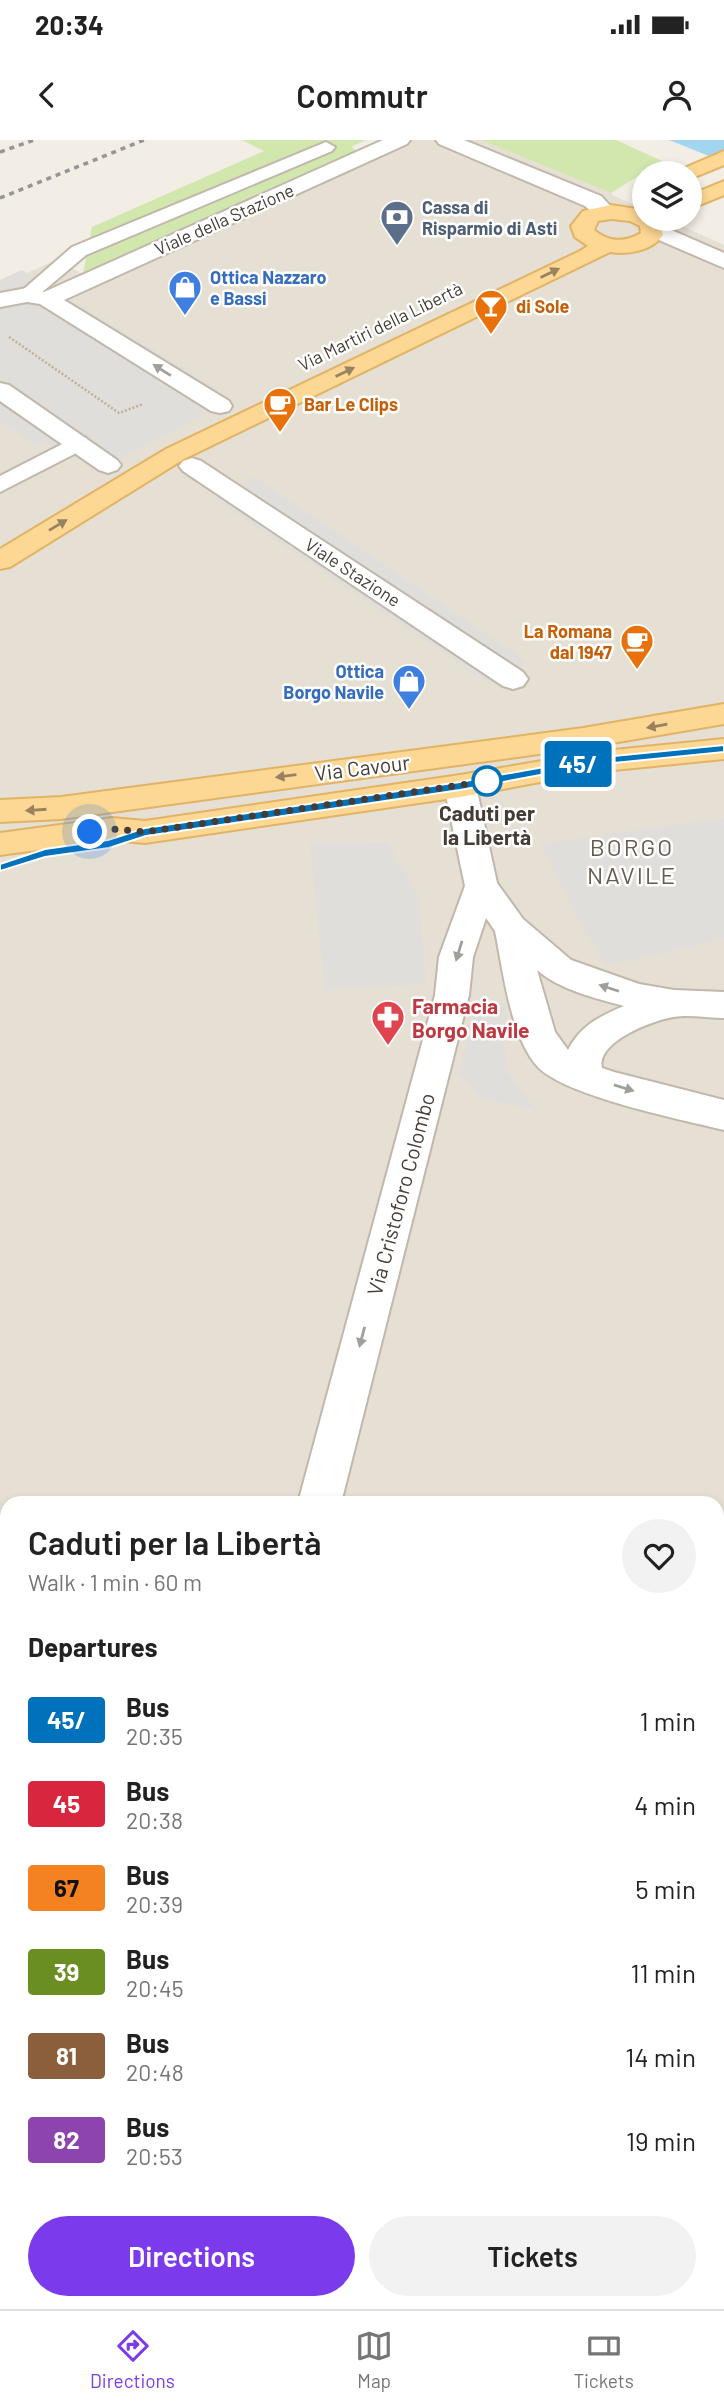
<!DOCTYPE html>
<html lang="en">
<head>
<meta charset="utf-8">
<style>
	:root { --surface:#fff; --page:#f2f2f2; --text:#222; --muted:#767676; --line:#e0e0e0; --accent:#7c3aed }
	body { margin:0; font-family:Barlow,sans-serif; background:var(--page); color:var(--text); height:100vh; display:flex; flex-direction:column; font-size:26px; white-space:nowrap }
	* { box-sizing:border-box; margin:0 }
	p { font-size:23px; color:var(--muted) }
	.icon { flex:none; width:38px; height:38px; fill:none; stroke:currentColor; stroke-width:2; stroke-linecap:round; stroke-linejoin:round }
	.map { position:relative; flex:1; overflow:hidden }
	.panel { position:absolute; left:0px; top:1356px; width:724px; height:814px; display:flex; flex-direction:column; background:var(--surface); border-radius:21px 21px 0 0; box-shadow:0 4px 10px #0003 }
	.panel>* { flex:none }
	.badge { padding:0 14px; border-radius:5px; font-size:24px; line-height:46px }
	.tools { position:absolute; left:632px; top:21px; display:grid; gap:14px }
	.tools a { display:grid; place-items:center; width:70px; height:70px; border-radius:50%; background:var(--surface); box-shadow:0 4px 10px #0003; font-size:35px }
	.you { position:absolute; width:35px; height:35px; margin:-18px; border:5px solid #fff; border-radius:50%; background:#1a73e8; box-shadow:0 0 0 10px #1a73e833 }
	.map>.badge { position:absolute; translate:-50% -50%; box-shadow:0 0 0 4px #fff }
	h2 { padding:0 28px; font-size:26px; line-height:63px }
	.round { display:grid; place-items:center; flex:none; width:74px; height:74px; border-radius:37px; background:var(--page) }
	.overview { display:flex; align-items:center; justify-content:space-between; height:119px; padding:0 28px }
	h1 { font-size:33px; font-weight:600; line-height:52px }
	.button { display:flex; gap:14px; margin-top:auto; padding:14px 28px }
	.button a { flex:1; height:80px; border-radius:42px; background:var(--accent); color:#fff; font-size:28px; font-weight:600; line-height:80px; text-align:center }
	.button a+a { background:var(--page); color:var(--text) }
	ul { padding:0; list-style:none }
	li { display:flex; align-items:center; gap:21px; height:84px; padding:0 28px }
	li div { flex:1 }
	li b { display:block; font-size:26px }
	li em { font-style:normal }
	li .badge { min-width:77px; font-weight:700; text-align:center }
	.status { display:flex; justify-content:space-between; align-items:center; height:49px; padding:0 35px; background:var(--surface); direction:ltr }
	.status svg { height:19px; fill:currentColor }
	header { display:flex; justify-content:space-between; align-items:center; height:91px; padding:0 28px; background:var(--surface); font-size:32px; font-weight:600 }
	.tabs { display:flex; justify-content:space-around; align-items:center; height:98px; border-top:2px solid var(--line); background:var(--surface); font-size:19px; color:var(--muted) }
	.tabs a { display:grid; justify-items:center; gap:4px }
	.tabs .current { color:var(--accent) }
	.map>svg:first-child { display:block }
	.residential { fill:#e6dfd3; fill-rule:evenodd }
	.green { fill:#d1e7ae }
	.parking { fill:#e0deda }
	.water { fill:#a2d5ef }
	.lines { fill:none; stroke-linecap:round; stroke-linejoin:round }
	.lane-casing { stroke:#c1b7ab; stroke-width:4 }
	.street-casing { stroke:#c1b7ab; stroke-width:4 }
	.primary-casing { stroke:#e2b364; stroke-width:4 }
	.path-far1 { stroke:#bfaf99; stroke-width:2.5; stroke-dasharray:2 2; stroke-linecap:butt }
	.path { stroke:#bfaf99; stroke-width:5; stroke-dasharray:4.5 4.5; stroke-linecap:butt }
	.lane { fill:#fff; fill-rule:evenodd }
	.street { fill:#fff; fill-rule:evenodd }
	.primary { fill:#fdd794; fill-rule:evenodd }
	.rail { stroke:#959595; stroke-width:3.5; stroke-dasharray:5 5; stroke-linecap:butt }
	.oneway { fill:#988260 }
	.oneway2 { fill:#a29e9a }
	.line { fill:#0072bc; stroke:#fff; stroke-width:2 }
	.walk { stroke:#453d35; stroke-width:7; stroke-dasharray:0 12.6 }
	.stop-dot { fill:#fff; stroke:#0072bc; stroke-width:3.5 }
	.labels { text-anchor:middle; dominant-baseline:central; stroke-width:5; stroke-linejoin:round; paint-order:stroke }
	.far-service-label { font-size:18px; font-weight:bold; fill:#4e5e75; stroke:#fff; text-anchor:start }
	.far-street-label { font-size:18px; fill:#453d35; stroke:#fff }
	.far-shop-label { font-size:18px; font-weight:bold; fill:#366cbe; stroke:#fff; text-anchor:start }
	.far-food-label { font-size:18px; font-weight:bold; fill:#c56008; stroke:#fff; text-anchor:start }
	.street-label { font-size:21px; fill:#453d35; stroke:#fff }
	.stop-label { font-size:21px; font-weight:bold; fill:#453d35; stroke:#fff }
	.health-label { font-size:21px; font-weight:bold; fill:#be3a42; stroke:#fff; text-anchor:start }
	.quarter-label { font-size:24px; letter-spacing:2px; fill:#685a4c; stroke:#fff }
</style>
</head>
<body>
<div class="status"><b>20:34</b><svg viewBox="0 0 49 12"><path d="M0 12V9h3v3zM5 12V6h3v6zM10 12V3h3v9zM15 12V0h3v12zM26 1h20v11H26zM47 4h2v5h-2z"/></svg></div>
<header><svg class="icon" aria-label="back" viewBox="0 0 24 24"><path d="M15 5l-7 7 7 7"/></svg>Commutr<svg class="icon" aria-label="person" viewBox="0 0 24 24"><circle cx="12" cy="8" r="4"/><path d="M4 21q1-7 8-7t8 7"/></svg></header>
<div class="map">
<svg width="724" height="2169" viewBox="0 0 724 2169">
	<rect width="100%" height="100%" fill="#f2ede5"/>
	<!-- residential -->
	<path class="residential" d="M378 0H481L611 53 614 56 644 69V79H666L724 105V2169H0V145L56 120 83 134 244 72ZM7 1363H718V2163H7Z"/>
	<!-- green -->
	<g class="green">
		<path d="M242 0H366L351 7 358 11 83 134 92 87 264 11Z"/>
		<path d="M481 0H616L662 21 611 53Z"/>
	</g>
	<!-- parking -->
	<g class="parking">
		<path d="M22 130 217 249 220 266 108 325 71 317 53 304 33 303 0 282V140Z"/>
		<path d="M254 337 528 522 489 544 215 359Z"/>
		<path d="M724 678V799L606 826 575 773 541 704Z"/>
		<path d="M387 702 419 758 426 844 325 850 310 703Z"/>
		<path d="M478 859 508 864 503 897 508 933 536 970 480 958 459 933Z"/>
	</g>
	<!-- water -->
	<path class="water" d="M669 0H724V22Z"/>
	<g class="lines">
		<defs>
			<g id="lane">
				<path d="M326 2 335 7 332 11 86 115 34 159H20L17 155 72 107Z"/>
				<path d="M78 296 86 298 89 303 86 308 0 352V336Z"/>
			</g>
			<g id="street">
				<path d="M383 0H410L407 4 64 160 229 261 232 266 229 271 220 273 211 271 40 164 27 162 0 167V153L27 148 44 152Z"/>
				<path d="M436 0H464L601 56 617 73 614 78H598L585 66 439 4Z"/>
				<path d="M653 82 724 113V128L645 94 642 89 645 84Z"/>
				<path d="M0 243 9 245 117 320 121 325 117 330 108 333 99 330 0 261Z"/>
				<path d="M192 318 201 321 523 532 528 539 523 546 513 549 503 546 183 331 179 326 183 321Z"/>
				<path d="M460 635 471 638 476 646 497 743 523 779 571 820 639 844 674 850 724 852V878C708 878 689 874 674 877 653 880 596 902 602 928L614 932 724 960V990C683 980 565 956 538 927 510 897 503 829 495 791L486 778 473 817 469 855 341 1363H298L435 855 439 817 465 746 444 646 449 638ZM537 830C560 850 595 858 624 866 600 876 580 886 568 910L555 892Z"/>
				<path d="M724 1613V1790L718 1787V1616Z"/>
				<rect x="280" y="2163" width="56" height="6"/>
			</g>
			<g id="primary">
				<path d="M724 11V25L690 39V33H678L682 29Z"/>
				<path d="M724 41V55L690 69V55Z"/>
				<path d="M611 65 643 70 644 79H658L663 95C652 111 628 115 610 112L184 319 10 427 0 429V409L166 309 580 111 588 106 575 97 571 86 583 71ZM611 79 630 81 640 86 641 93C625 103 608 102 594 90L598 81Z"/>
				<path d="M724 564V584L583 608 61 679 0 682V660L61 657 583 588Z"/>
				<path d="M724 599V619L594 632 460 657 145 703 112 700 0 715V693L112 678 145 681 460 635 594 612Z"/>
			</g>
		</defs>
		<!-- lane casing -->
		<use href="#lane" class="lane-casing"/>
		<!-- street casing -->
		<use href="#street" class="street-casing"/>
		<!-- primary casing -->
		<use href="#primary" class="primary-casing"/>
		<!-- path-far1 -->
		<path class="path-far1" d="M9 197 119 273 143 264"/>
		<!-- path -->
		<path class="path" d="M718 1443 724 1444"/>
		<!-- lane -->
		<use href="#lane" class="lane"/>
		<!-- street -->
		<use href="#street" class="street"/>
		<!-- primary -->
		<use href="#primary" class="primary"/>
		<!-- rail -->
		<g class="rail">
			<path d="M0 12 34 0"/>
			<path d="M0 58 144 0"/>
		</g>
	</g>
	<!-- one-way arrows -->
	<defs><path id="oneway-solid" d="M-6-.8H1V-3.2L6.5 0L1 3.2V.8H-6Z" transform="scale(1.75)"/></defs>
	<g class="oneway">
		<use href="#oneway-solid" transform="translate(550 133) rotate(-26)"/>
		<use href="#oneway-solid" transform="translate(345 232) rotate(-26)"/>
		<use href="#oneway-solid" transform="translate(58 385) rotate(-31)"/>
		<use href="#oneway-solid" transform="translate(657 586) rotate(170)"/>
		<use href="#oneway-solid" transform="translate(286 636) rotate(173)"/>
		<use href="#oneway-solid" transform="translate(36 670) rotate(176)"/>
	</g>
	<g class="oneway2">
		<use href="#oneway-solid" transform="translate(162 230) rotate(-148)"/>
		<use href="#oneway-solid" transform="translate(459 811) rotate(107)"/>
		<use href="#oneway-solid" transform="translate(609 848) rotate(-162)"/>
		<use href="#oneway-solid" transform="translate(624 948) rotate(17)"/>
		<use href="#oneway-solid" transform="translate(362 1197) rotate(105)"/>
	</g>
	<!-- line -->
	<path class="line" d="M724 605V612L594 625 460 650 146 696 109 708 45 717 0 731V724L45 709 108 700 145 688 460 642 594 618Z"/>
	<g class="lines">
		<!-- walk -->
		<path class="walk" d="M90 692 113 689 145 692 487 641"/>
	</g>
	<!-- icons -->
	<defs>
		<symbol id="bank-pin" viewBox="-11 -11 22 30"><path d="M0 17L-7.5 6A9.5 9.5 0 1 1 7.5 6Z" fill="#5c6f8a" stroke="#fff"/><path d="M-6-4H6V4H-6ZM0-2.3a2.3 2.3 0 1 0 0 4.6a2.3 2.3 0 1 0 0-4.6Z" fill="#fff"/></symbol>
		<symbol id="shop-pin" viewBox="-11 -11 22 30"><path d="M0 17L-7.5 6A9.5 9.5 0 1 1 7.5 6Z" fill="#3f7fe0" stroke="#fff"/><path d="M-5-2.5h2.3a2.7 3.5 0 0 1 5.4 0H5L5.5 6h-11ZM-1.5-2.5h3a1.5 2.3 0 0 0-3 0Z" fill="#fff"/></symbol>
		<symbol id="bar-pin" viewBox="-11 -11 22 30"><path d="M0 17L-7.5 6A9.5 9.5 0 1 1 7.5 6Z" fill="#e8710a" stroke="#fff"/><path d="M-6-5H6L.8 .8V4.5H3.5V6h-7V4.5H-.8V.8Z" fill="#fff"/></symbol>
		<symbol id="cafe-pin" viewBox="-11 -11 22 30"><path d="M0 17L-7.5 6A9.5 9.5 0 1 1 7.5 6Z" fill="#e8710a" stroke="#fff"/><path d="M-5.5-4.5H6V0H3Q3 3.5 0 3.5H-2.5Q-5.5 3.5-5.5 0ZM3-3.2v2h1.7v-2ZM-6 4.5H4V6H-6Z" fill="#fff"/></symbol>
		<symbol id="pharmacy-pin" viewBox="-11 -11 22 30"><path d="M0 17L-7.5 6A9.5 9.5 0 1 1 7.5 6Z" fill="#e0444e" stroke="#fff"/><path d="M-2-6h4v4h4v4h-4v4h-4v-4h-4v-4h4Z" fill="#fff"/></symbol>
	</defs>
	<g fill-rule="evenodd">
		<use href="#bank-pin" x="378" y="58" width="38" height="52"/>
		<use href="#shop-pin" x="166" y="128" width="38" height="52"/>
		<use href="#bar-pin" x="472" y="147" width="38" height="52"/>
		<use href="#cafe-pin" x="261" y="245" width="38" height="52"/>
		<use href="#cafe-pin" x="618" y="482" width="38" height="52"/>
		<use href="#shop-pin" x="390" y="522" width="38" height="52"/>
		<use href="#pharmacy-pin" x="369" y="858" width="38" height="52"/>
	</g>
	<!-- markers -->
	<circle class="stop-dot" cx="487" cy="641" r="14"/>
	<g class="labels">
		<!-- far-service labels -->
		<g class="far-service-label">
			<text x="422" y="67">Cassa di<tspan x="422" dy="21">Risparmio di Asti</tspan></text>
		</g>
		<!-- far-street labels -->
		<g class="far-street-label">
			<text transform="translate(224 79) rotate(-24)">Viale della Stazione</text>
			<text transform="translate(380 186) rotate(-26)">Via Martiri della Libertà</text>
			<text transform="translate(353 432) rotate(33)">Viale Stazione</text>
		</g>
		<!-- far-shop labels -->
		<g class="far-shop-label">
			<text x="210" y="137">Ottica Nazzaro<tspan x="210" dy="21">e Bassi</tspan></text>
			<text x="384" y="531" text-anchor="end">Ottica<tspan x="384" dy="21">Borgo Navile</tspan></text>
		</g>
		<!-- far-food labels -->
		<g class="far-food-label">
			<text x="516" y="166">di Sole</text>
			<text x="304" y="264">Bar Le Clips</text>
			<text x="612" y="491" text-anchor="end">La Romana<tspan x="612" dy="21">dal 1947</tspan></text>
		</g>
		<!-- street labels -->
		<g class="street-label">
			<text transform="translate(362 627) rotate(-7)">Via Cavour</text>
			<text transform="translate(400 1054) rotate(-75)">Via Cristoforo Colombo</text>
		</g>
		<!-- stop labels -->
		<g class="stop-label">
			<text x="487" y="672">Caduti per<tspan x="487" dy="24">la Libertà</tspan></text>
		</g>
		<!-- health labels -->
		<g class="health-label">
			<text x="412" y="865">Farmacia<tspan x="412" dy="24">Borgo Navile</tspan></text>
		</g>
		<!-- quarter labels -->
		<g class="quarter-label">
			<text x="632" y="706">BORGO<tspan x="632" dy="28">NAVILE</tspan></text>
		</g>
	</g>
</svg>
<div class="tools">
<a><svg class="icon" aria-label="layers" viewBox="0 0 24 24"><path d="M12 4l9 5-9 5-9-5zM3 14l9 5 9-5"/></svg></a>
</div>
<div class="you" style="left:90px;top:692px"></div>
<b class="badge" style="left:578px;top:624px;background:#0072bc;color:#fff">45/</b>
<section class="panel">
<div class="overview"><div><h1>Caduti per la Libertà</h1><p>Walk · 1 min · 60 m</p></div><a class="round"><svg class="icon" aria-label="heart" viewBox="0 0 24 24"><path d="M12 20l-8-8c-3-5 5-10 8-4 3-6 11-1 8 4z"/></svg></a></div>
<h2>Departures</h2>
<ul>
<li><span class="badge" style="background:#0072bc;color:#fff">45/</span><div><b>Bus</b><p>20:35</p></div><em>1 min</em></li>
<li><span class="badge" style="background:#d7263d;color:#fff">45</span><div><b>Bus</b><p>20:38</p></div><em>4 min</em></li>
<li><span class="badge" style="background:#f58220;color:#111">67</span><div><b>Bus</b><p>20:39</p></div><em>5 min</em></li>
<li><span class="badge" style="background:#6b8e23;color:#fff">39</span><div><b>Bus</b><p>20:45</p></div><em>11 min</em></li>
<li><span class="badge" style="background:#8b5e3c;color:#fff">81</span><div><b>Bus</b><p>20:48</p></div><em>14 min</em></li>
<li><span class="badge" style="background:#8e44ad;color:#fff">82</span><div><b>Bus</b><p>20:53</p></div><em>19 min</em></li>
</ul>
<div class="button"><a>Directions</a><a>Tickets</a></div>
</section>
</div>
<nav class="tabs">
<a class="current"><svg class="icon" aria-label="directions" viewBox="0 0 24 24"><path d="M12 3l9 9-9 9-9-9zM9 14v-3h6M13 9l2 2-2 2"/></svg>Directions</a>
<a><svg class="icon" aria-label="map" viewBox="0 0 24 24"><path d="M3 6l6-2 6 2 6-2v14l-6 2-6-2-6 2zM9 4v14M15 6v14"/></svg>Map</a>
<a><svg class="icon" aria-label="tickets" viewBox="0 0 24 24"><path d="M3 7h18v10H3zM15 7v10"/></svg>Tickets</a>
</nav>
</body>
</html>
